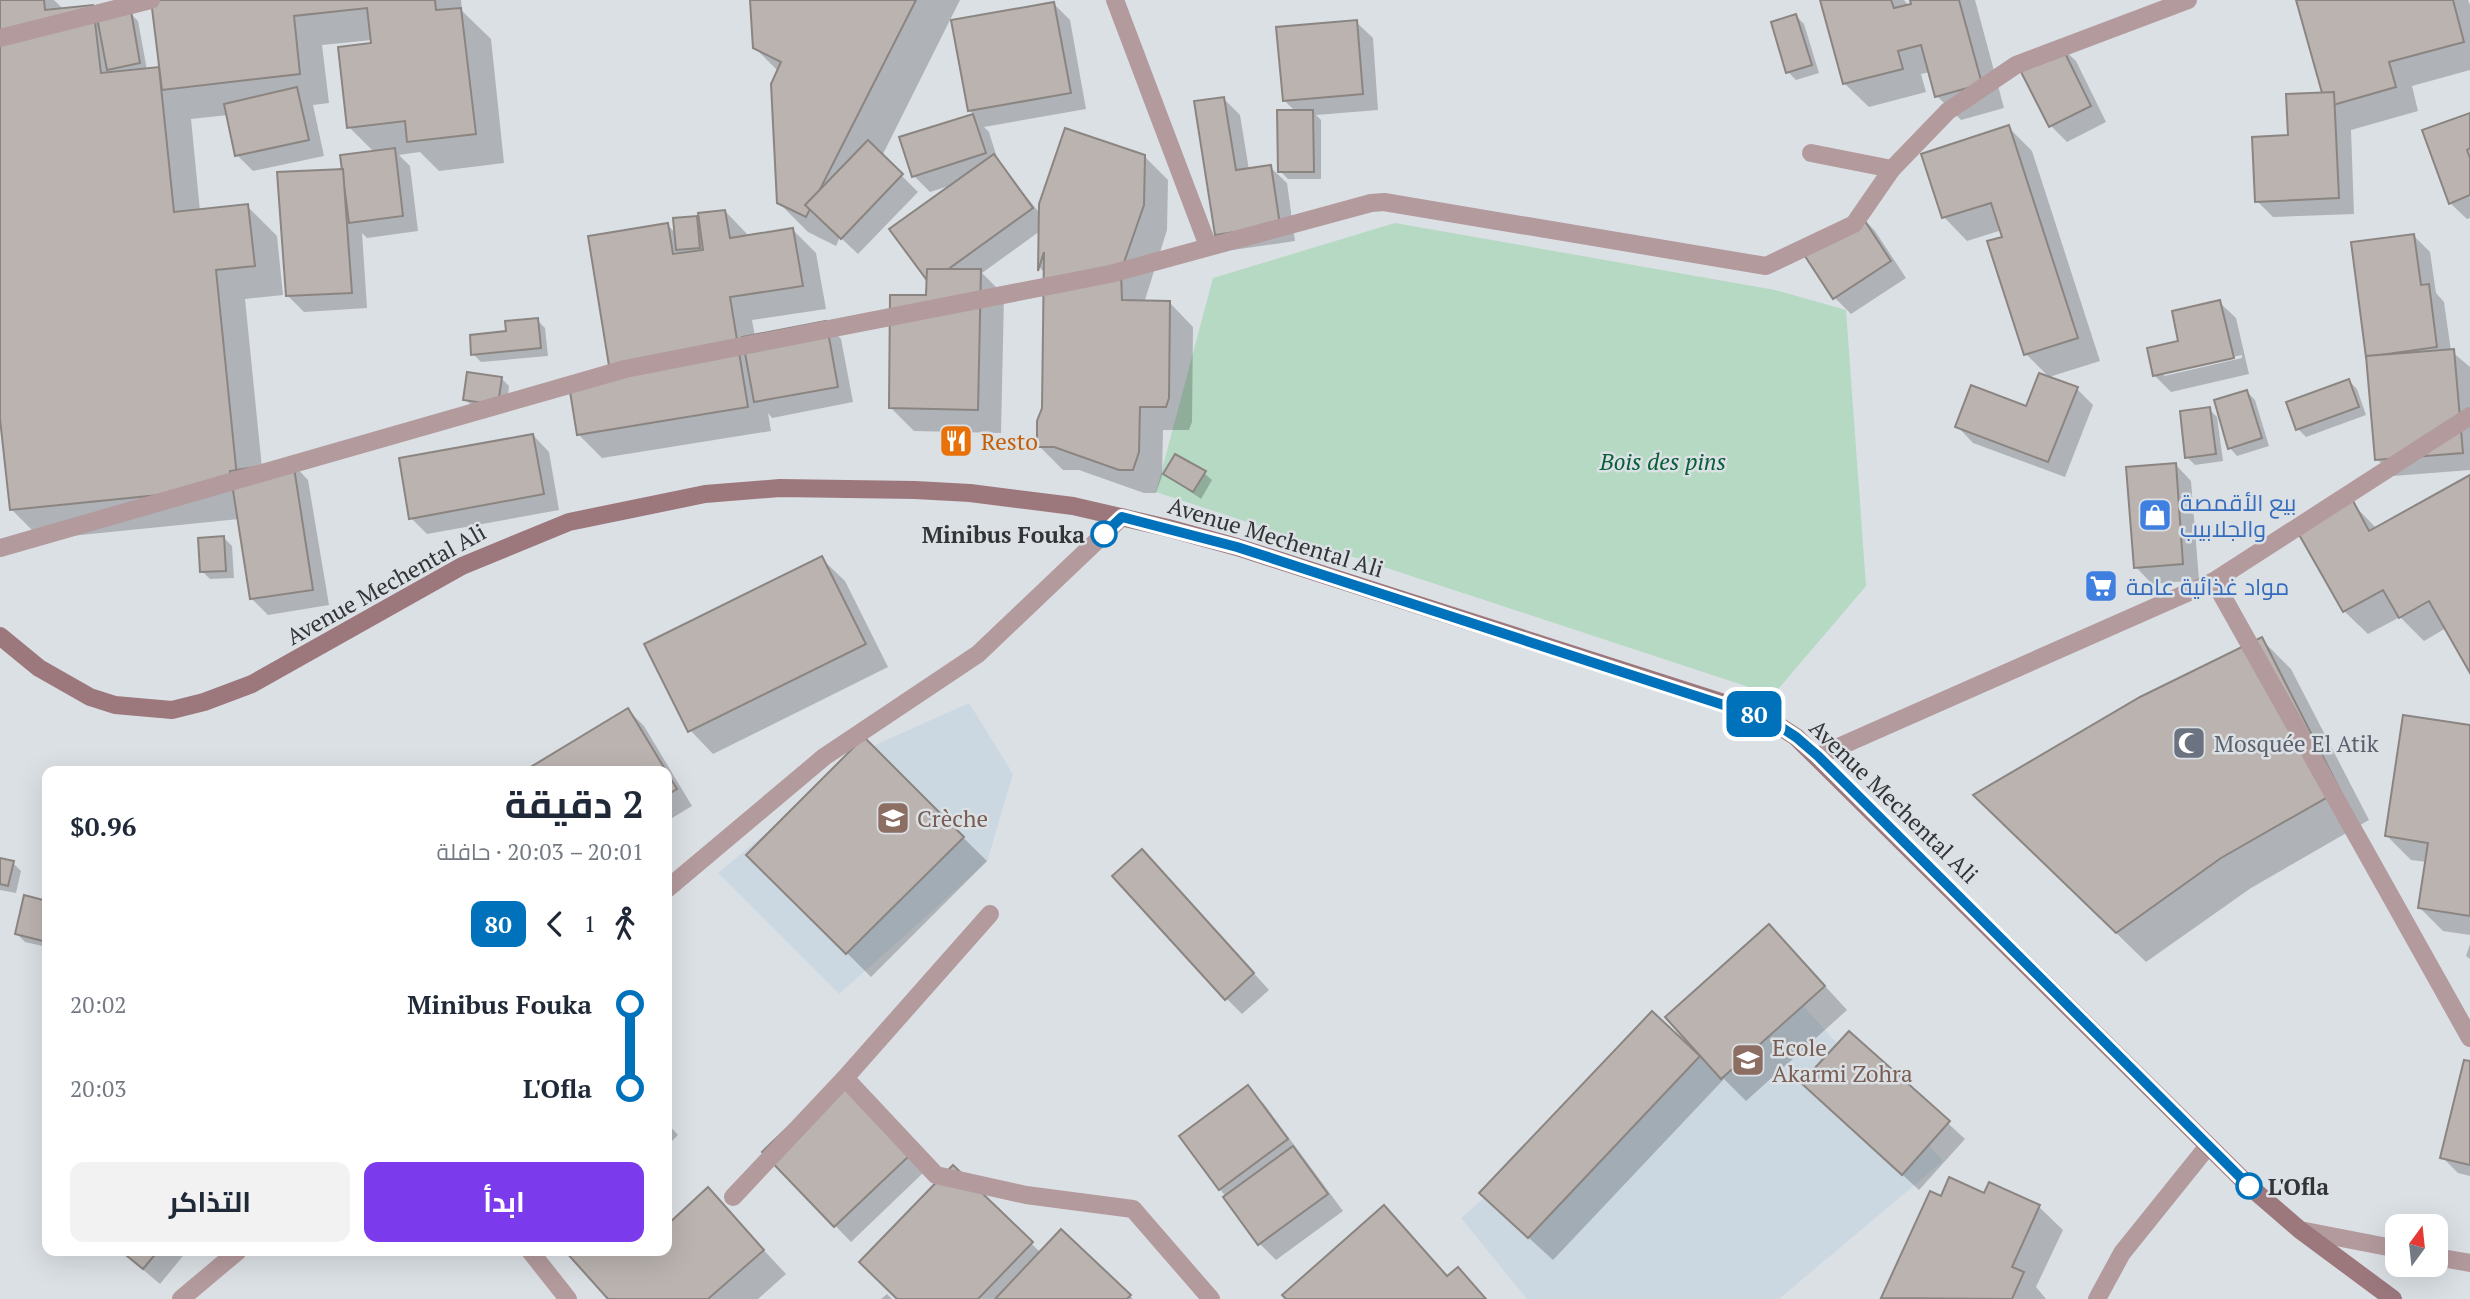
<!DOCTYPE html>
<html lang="ar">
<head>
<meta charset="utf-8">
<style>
	:root { --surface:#fff; --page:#f2f2f3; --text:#1f2937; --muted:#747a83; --accent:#7c3aed }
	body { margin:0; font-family:"PT Serif",Cairo,serif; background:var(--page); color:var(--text); direction:rtl; height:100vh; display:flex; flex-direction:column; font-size:26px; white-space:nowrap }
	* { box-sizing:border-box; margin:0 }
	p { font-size:23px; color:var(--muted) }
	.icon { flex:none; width:38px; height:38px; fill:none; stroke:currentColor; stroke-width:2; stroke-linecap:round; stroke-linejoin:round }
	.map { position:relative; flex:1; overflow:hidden; direction:ltr }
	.panel { position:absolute; left:42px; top:766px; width:630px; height:490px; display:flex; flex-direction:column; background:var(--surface); border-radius:14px; box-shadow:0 7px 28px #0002; direction:rtl }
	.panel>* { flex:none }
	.badge { padding:0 14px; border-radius:10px; font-size:24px; line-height:46px }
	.needle { width:46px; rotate:15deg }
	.buttons { position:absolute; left:2385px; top:1214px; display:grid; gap:14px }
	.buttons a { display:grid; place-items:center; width:63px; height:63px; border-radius:14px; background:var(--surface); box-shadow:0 7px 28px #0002; font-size:35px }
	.map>.badge { position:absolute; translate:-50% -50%; box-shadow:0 0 0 4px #fff }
	.legs { display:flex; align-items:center; gap:10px; height:77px; padding:0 28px; font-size:23px }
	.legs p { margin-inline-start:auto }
	.head { display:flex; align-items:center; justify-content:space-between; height:119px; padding:0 28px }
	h1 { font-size:38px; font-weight:700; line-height:52px }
	.cta { display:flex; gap:14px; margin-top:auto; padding:14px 28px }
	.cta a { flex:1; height:80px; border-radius:14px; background:var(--accent); color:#fff; font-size:28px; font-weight:700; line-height:80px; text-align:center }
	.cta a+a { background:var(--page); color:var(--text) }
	ul { padding:0 28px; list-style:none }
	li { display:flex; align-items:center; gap:24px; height:84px; font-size:26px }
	li i { display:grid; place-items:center; width:10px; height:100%; margin:0 9px; background:currentColor }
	li i::after { content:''; width:18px; height:18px; margin:-9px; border:5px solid; border-radius:50%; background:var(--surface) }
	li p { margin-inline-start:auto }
	li:first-child i { background:linear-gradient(#0000 50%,currentColor 0) }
	li:last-child i { background:linear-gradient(currentColor 50%,#0000 0) }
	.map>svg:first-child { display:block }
	.built { fill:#cbd7e1 }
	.green { fill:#b5d9c2 }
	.shadow { fill:#0003; fill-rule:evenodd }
	.building { fill:#bab3b0; stroke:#8b8582; stroke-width:2 }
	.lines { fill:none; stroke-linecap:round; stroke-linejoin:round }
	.street { stroke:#b39a9d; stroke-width:18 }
	.secondary { stroke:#9c787d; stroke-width:18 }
	.line-1-casing { stroke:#fff; stroke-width:16 }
	.line-1 { stroke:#0072bc; stroke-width:10 }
	.stop-1-dot { fill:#fff; stroke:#0072bc; stroke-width:3.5 }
	.labels { text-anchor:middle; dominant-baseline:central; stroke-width:5; stroke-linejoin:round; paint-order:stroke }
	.food-label { font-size:23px; fill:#c56008; stroke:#dbe0e5; text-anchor:start }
	.park-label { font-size:23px; font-style:italic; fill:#085e38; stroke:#dbe0e5 }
	.shop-label { font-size:23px; fill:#366cbe; stroke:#dbe0e5; text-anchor:start }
	.stop-label { font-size:23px; font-weight:bold; fill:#323436; stroke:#dbe0e5; text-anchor:end }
	.street-label { font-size:23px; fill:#323436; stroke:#dbe0e5 }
	.worship-label { font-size:23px; fill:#5b616d; stroke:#dbe0e5; text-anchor:start }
	.education-label { font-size:23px; fill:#785e54; stroke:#dbe0e5; text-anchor:start }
</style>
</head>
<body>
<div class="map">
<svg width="2470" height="1299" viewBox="0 0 2470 1299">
	<rect width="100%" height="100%" fill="#dbe0e5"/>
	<!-- built -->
	<g class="built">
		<path d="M969 703 1013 774 987 862 839 994 718 873 871 747Z"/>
		<path d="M1760 958 1943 1161 1779 1299H1527L1461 1218Z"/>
	</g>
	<!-- green -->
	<path class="green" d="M1395 223 1775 290 1846 310 1866 586 1773 695 1156 492 1213 278Z"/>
	<!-- shadow -->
	<g class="shadow">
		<path d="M0 0H54L64 10 130 13 138 21 147 70 161 69 153 0H461L462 11 491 39 504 163 439 171 420 152 399 155 410 166 418 231 367 238 362 233 367 308 304 312 288 296 344 170 374 152 349 127 372 40 322 45 329 103 313 105 324 156 253 171 237 155 228 115 191 119 200 211 247 206 277 236 283 295 245 299 262 468 292 463 308 480 329 605 268 615 252 599 239 519 41 539 11 509 0 403Z"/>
		<path d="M752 0H960L882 156 918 192 858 254 840 237 836 246 808 232 778 202 779 72 754 47Z"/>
		<path d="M1822 0H1904L1909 6 1913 5 1912 0H1975L2004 108 1961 120 1937 96 1930 72 1921 74 1926 92 1869 107 1845 84Z"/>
		<path d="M2298 0H2468L2470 5V70L2412 86 2418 111 2351 130 2354 214 2273 217 2257 201 2290 137 2324 94Z"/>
		<path d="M1054 4 1070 20 1086 109 984 127 989 132 998 161 1041 215 1144 156 1168 180 1167 230 1144 303H1170L1193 327 1192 422 1189 430H1163L1162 476 1156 493H1144L1079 470H1063L1039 446 1044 408 1046 274 1040 268V231L982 273 1004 295 1001 433 914 431 890 407 928 297 952 185 930 192 914 176 901 138 974 115 970 111Z"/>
		<path d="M1796 16 1804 24 1819 73 1796 80 1788 72Z"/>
		<path d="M1356 22 1373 38 1378 110 1316 115 1321 120V179H1288L1280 171 1296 112 1284 100Z"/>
		<path d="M2059 45 2076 61 2106 122 2067 142 2051 126Z"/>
		<path d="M1224 99 1240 115 1249 170 1270 167 1287 183 1295 241 1233 250 1216 234Z"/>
		<path d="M2470 114V218L2467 219 2450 203Z"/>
		<path d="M2008 127 2032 151 2100 361 2049 377 2026 354 2002 230 1967 241 1944 217Z"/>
		<path d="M725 211 748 235 793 230 816 253 826 309 752 320 755 336 825 323 841 339 853 402 772 418 768 413 771 431 602 458 578 434 612 374 667 224 676 234 696 218 701 223Z"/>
		<path d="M1859 214 1875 231 1906 278 1851 314 1835 298 1804 251Z"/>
		<path d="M2414 236 2430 252 2436 293 2444 302 2451 351 2470 367V470L2393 476 2377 459 2353 244Z"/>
		<path d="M2219 302 2236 318 2249 374 2171 392 2154 375 2180 342ZM2242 355V358L2164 376V372Z"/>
		<path d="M537 320 545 328 548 356 481 362 473 354 507 333Z"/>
		<path d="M502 379 509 386 506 412 473 407 465 399Z"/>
		<path d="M2349 381 2357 389 2366 415 2306 437 2298 429Z"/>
		<path d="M2077 389 2093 405 2065 477 1973 443 1957 426 2027 408Z"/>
		<path d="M2247 392 2255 400 2269 446 2237 456 2230 448Z"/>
		<path d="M2209 409 2217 417 2223 461 2195 465 2187 457Z"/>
		<path d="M533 435 549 452 559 510 427 534 411 518Z"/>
		<path d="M2175 464 2191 481 2199 580 2152 584 2136 567Z"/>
		<path d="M1204 473 1212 480 1201 499 1165 474Z"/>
		<path d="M2470 477V671L2446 628 2424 641 2400 617 2368 634 2344 611 2351 502 2377 529Z"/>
		<path d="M224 538 232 546 234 578 210 579 202 571Z"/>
		<path d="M821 558 845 581 888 667 713 754 690 730Z"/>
		<path d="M2261 639 2291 669 2369 820 2251 888 2146 962 2005 825Z"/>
		<path d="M628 710 644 726 692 806 667 821V772H533Z"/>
		<path d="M2470 727V935L2443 931 2420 908 2427 862 2411 860 2387 836Z"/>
		<path d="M864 740 987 861 871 977 749 855Z"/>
		<path d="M0 860 13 863 21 871 16 893 0 890Z"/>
		<path d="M1158 867 1269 990 1242 1014 1226 998Z"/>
		<path d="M25 897 47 902V947L25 942 17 934Z"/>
		<path d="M2470 944V959L2466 956Z"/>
		<path d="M1792 950 1847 1010 1746 1101 1724 1079 1553 1260 1505 1216 1698 1055Z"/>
		<path d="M1850 1033 1965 1139 1919 1190 1820 1099Z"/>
		<path d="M2470 1063V1176L2458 1173 2442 1157Z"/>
		<path d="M837 1082 924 1172 851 1242 764 1152Z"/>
		<path d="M1248 1088 1264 1104 1343 1211 1276 1260 1260 1244 1220 1189Z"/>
		<path d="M667 1123 678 1135 667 1146Z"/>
		<path d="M954 1168 1041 1253 1061 1232 1133 1299H899Z"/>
		<path d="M708 1190 786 1274 758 1299H610L667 1251V1227Z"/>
		<path d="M1984 1195 2039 1207 2063 1230 2036 1287 2046 1299H1885L1942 1198Z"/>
		<path d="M1384 1207 1449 1277 1458 1269 1487 1299H1288Z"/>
		<path d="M121 1251H187L160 1284Z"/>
		<path d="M887 1294 892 1299H881Z"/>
	</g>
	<!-- building -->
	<g class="building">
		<path d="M0 0H44L45 10 93 5 101 73 159 67 174 212 248 204 255 266 216 270 238 487 10 510 0 419Z"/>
		<path d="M151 0H435L436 10 461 8 476 134 407 142 405 121 347 128 338 47 371 43 367 8 294 16 300 74 162 90Z"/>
		<path d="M750 0H916L806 217 777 203 771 84 781 62 753 48Z"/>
		<path d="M1820 0H1891L1894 8 1911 4 1910 0H1959L1982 84 1935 97 1921 45 1898 51 1903 69 1843 84Z"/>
		<path d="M2296 0H2453L2464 42 2389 62 2396 87 2326 107Z"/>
		<path d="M1054 2 1071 93 968 111 951 20Z"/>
		<path d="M131 11 140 63 107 70 97 18Z"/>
		<path d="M1796 14 1812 65 1786 73 1771 22Z"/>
		<path d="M1357 20 1363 94 1283 101 1276 27Z"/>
		<path d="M2060 43 2091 106 2049 127 2017 64Z"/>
		<path d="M297 87 309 140 235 156 224 104Z"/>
		<path d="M2334 92 2339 198 2255 202 2252 137 2288 135 2286 94Z"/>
		<path d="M1224 97 1236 170 1271 165 1280 225 1215 235 1194 101Z"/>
		<path d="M1277 110H1313L1314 172H1278Z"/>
		<path d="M2470 113V148L2467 150 2470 158V195L2449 204 2422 130Z"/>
		<path d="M973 114 986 153 912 177 899 137Z"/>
		<path d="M2009 125 2078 338 2024 355 1987 241 2002 237 1991 203 1942 218 1921 154Z"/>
		<path d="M1065 128 1145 155 1144 205 1121 271 1122 300 1170 301 1169 398 1166 407H1140L1139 452 1133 470H1119L1054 447H1037V421L1042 408 1044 252 1038 271 1039 204Z"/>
		<path d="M868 140 903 174 841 239 805 205Z"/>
		<path d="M395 148 403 216 349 223 340 155Z"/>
		<path d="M994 154 1033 208 929 283 889 229Z"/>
		<path d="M343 169 352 293 286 296 277 172Z"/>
		<path d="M725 210 730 238 793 228 803 286 730 297 748 407 577 435 568 379 610 372 588 236 668 223 673 254 703 250 698 213Z"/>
		<path d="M1859 212 1891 261 1833 299 1801 250Z"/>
		<path d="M697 216 700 248 676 250 673 218Z"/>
		<path d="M2414 234 2421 285 2429 284 2437 347 2366 357 2351 242Z"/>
		<path d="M927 269H981L978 410 889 408 890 295H926Z"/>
		<path d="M2220 300 2234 358 2153 376 2147 348 2178 341 2172 311Z"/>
		<path d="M538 318 541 348 471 355 470 335 506 331 505 321Z"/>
		<path d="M826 321 838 387 754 402 742 337Z"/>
		<path d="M2454 349 2463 453 2375 460 2366 356Z"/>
		<path d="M467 372 502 377 498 405 463 400Z"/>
		<path d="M2039 373 2078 387 2048 462 1955 427 1971 385 2026 406Z"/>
		<path d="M2349 379 2359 407 2296 430 2286 402Z"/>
		<path d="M2247 390 2262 438 2228 449 2214 400Z"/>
		<path d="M2210 407 2216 454 2185 458 2180 411Z"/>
		<path d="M533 434 544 494 409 519 399 458Z"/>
		<path d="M1175 454 1206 471 1193 492 1163 474Z"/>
		<path d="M293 461 313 590 250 599 230 471Z"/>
		<path d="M2176 463 2183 564 2134 568 2126 467Z"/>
		<path d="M2470 475V673L2429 601 2399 618 2383 590 2343 612 2297 531 2352 499 2369 531Z"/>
		<path d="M224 536 226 571 200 572 198 538Z"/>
		<path d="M822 556 866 644 688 732 644 644Z"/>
		<path d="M2262 637 2340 790 2221 858 2116 933 1973 795 2140 697Z"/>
		<path d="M628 708 677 789 667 795V772H531L529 768Z"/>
		<path d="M2403 715 2470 725V916L2418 908 2428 843 2385 836Z"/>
		<path d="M864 737 964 837 846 954 746 855Z"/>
		<path d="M1142 849 1254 973 1225 1000 1112 876Z"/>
		<path d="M0 858 14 861 8 886 0 884Z"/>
		<path d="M24 895 47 901V942L15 934Z"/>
		<path d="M1769 924 1825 986 1721 1079 1665 1017Z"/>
		<path d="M1652 1011 1700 1056 1528 1238 1479 1193Z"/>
		<path d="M1849 1031 1950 1121 1902 1175 1801 1083Z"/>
		<path d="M2464 1060 2470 1061V1165L2440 1158Z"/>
		<path d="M837 1080 910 1155 834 1227 762 1152Z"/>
		<path d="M1248 1085 1288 1139 1219 1190 1179 1136Z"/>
		<path d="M1293 1146 1328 1194 1258 1245 1223 1197Z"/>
		<path d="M953 1165 1033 1242 978 1299H897L859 1262Z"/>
		<path d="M1949 1177 1984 1193 1989 1182 2040 1205 2012 1267 2024 1272 2012 1299 1881 1298 1930 1191 1941 1196Z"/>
		<path d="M708 1187 764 1250 708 1299H608L565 1251H667V1225Z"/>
		<path d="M1384 1205 1447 1276 1458 1267 1486 1299H1286L1282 1295Z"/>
		<path d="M1061 1229 1131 1295 1127 1299H995Z"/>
		<path d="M121 1251H158L143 1269Z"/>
	</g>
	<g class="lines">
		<!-- street -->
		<g class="street">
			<path d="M1115 0 1208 246"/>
			<path d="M0 38 151 0"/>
			<path d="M1811 153 1892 169"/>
			<path d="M0 548 625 369 1110 274 1371 203 1384 202 1766 266 1854 224 1892 169 1948 111 2016 65 2188 0"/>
			<path d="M2214 581 2470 1038"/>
			<path d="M1818 756 2214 581 2470 416"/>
			<path d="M667 889 824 757 978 654 1122 517"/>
			<path d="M845 1078 936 1175 1026 1195 1133 1209 1211 1299"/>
			<path d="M733 1197 845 1078 990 914"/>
			<path d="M2300 1230 2398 1249"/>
			<path d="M530 1251 568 1299"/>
			<path d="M2436 1257 2470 1263"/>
			<path d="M181 1299 238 1251"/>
			<path d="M2097 1299 2122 1253 2208 1146"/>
		</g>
		<!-- secondary -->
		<path class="secondary" d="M0 636 39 668 90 697 115 705 172 710 204 702 252 684 462 566 569 522 705 494 780 488 915 490 970 493 1073 506 1168 528 1237 547 1743 709 1770 720 1796 737 2249 1186 2300 1230 2393 1299"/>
	</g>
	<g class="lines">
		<defs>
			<path id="line-1" d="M1104 534 1122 517 1237 547 1770 720 1796 737 1818 756 2249 1186"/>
		</defs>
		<!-- line-1 casing -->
		<use href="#line-1" class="line-1-casing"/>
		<!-- line-1 -->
		<use href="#line-1" class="line-1"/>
	</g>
	<!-- icons -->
	<defs>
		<symbol id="restaurant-square" viewBox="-11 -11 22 22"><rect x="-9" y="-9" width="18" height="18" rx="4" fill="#e8710a" stroke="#dbe0e5"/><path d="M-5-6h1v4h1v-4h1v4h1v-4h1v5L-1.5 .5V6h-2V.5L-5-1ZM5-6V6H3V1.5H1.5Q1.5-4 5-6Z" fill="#fff"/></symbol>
		<symbol id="shop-square" viewBox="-11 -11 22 22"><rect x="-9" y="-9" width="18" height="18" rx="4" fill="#3f7fe0" stroke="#dbe0e5"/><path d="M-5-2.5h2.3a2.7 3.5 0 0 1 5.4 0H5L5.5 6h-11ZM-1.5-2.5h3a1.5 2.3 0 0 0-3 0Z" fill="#fff"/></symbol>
		<symbol id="supermarket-square" viewBox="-11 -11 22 22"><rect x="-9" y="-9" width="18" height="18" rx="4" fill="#3f7fe0" stroke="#dbe0e5"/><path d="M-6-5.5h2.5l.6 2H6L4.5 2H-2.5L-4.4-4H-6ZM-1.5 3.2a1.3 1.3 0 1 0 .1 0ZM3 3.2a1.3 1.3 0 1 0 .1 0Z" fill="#fff"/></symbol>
		<symbol id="mosque-square" viewBox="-11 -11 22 22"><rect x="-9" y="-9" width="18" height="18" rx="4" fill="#6b7280" stroke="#dbe0e5"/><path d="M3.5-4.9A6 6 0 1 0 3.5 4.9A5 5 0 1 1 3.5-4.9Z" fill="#fff"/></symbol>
		<symbol id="school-square" viewBox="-11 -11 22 22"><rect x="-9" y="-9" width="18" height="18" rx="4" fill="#8d6e63" stroke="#dbe0e5"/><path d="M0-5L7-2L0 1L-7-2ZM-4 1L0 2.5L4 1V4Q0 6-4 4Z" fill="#fff"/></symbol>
	</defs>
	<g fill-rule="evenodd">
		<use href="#restaurant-square" x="937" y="422" width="38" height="38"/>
		<use href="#shop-square" x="2136" y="496" width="38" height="38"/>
		<use href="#supermarket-square" x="2082" y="567" width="38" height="38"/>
		<use href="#mosque-square" x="2170" y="724" width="38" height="38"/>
		<use href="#school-square" x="874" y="799" width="38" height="38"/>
		<use href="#school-square" x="1729" y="1041" width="38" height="38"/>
	</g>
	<!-- markers -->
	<g class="stop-1-dot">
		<circle cx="1104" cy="534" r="12"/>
		<circle cx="2249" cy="1186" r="12"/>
	</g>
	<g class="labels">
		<!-- food labels -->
		<g class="food-label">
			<text x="981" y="441">Resto</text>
		</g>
		<!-- park labels -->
		<g class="park-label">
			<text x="1663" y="461">Bois des pins</text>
		</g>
		<!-- shop labels -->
		<g class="shop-label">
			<text x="2180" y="502">بيع الأقمصة<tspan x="2180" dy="26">والجلابيب</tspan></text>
			<text x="2126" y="586">مواد غذائية عامة</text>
		</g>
		<!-- stop labels -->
		<g class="stop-label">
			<text x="1085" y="534">Minibus Fouka</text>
			<text x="2268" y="1186" text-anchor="start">L'Ofla</text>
		</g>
		<!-- street labels -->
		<g class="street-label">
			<text transform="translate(1276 537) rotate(17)">Avenue Mechental Ali</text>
			<text transform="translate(386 584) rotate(-29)">Avenue Mechental Ali</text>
			<text transform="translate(1894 801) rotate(44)">Avenue Mechental Ali</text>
		</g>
		<!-- worship labels -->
		<g class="worship-label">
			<text x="2214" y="743">Mosquée El Atik</text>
		</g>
		<!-- education labels -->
		<g class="education-label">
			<text x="917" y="818">Crèche</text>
			<text x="1772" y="1047">Ecole<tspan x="1772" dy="26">Akarmi Zohra</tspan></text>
		</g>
	</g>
</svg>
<div class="buttons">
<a><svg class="needle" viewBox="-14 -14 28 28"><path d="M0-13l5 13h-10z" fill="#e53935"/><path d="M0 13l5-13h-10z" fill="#747a83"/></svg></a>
</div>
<b class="badge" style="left:1754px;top:714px;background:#0072bc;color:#fff">80</b>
<section class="panel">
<div class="head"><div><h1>2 دقيقة</h1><p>20:01 – 20:03 · حافلة</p></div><b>$0.96</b></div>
<div class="legs"><svg class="icon" aria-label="walk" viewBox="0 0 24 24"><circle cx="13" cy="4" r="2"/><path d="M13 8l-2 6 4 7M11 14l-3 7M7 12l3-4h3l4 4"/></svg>1<svg class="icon" aria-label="back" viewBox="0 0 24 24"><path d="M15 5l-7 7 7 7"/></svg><b class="badge" style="background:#0072bc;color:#fff">80</b></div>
<ul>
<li><i style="color:#0072bc"></i><b>Minibus Fouka</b><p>20:02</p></li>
<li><i style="color:#0072bc"></i><b>L'Ofla</b><p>20:03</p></li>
</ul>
<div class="cta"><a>ابدأ</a><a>التذاكر</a></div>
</section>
</div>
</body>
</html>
